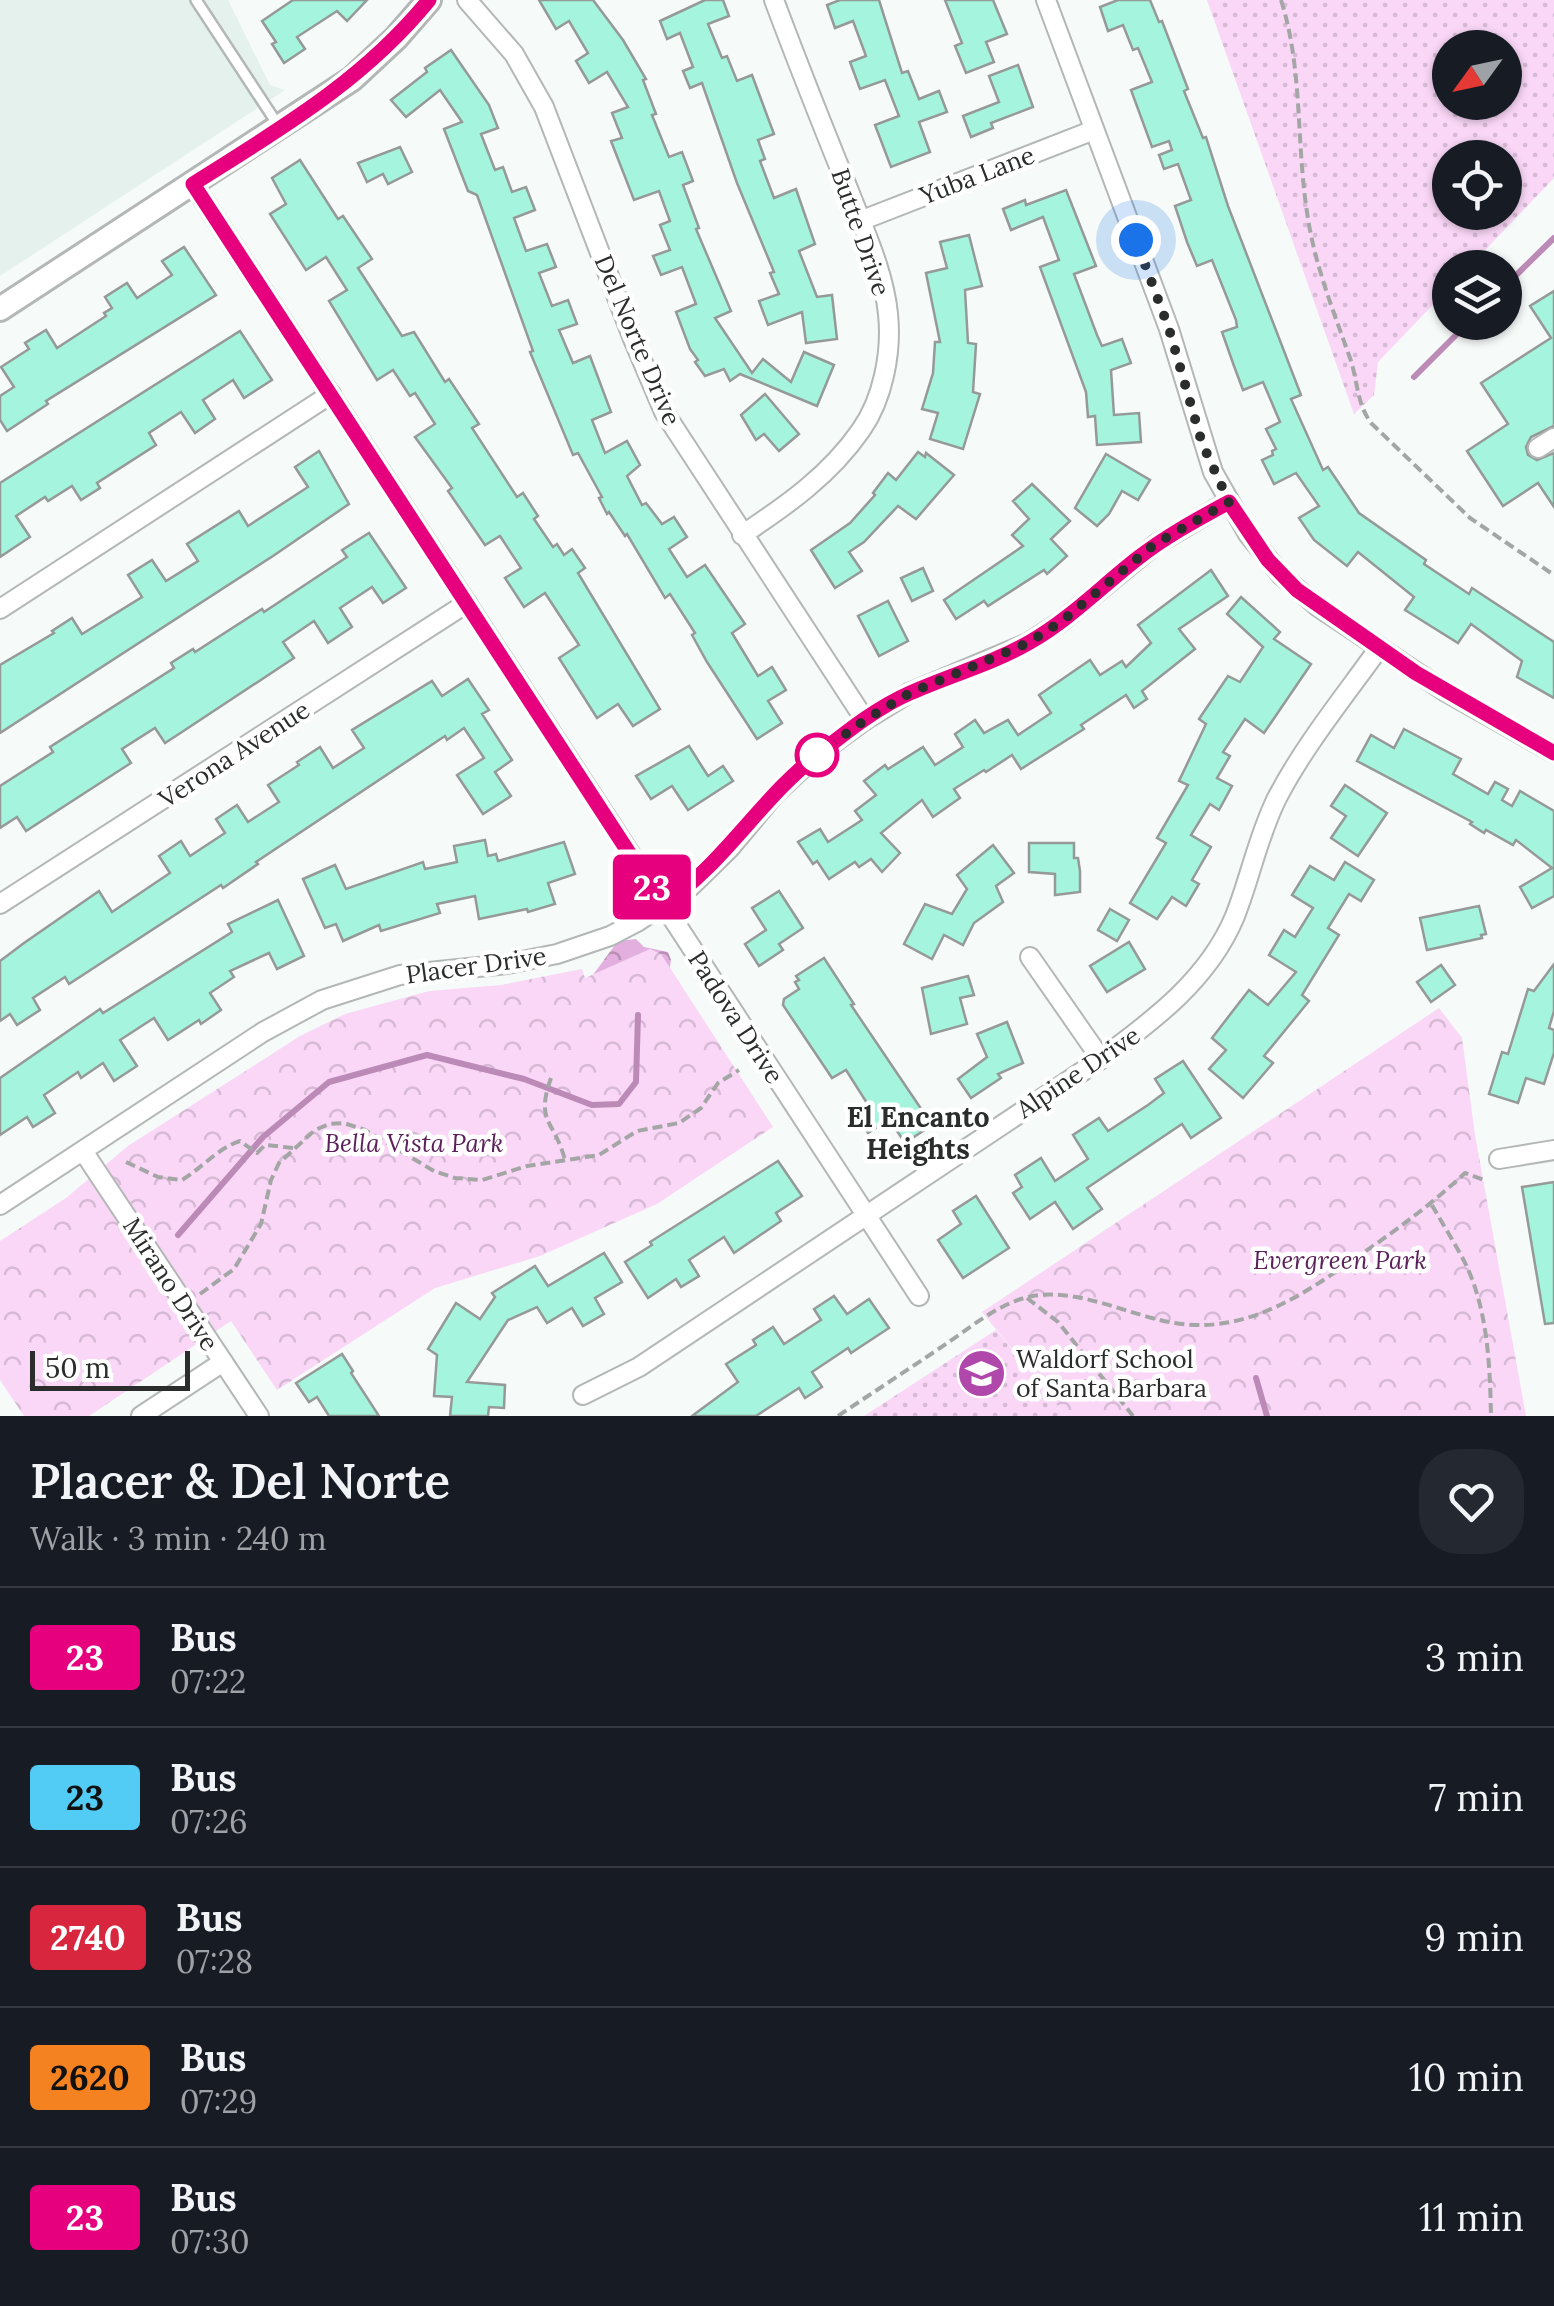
<!DOCTYPE html>
<html lang="en">
<head>
<meta charset="utf-8">
<style>
	:root { --surface:#171b24; --page:#242831; --text:#f1f3f6; --muted:#9ea1a6; --line:#363941 }
	body { margin:0; font-family:Lora,serif; background:var(--page); color:var(--text); height:100vh; display:flex; flex-direction:column; font-size:38px; white-space:nowrap }
	* { box-sizing:border-box; margin:0 }
	p { font-size:32px; color:var(--muted) }
	.icon { flex:none; width:55px; height:55px; fill:none; stroke:currentColor; stroke-width:2; stroke-linecap:round; stroke-linejoin:round }
	.map { position:relative; height:1416px; overflow:hidden }
	.details { display:flex; flex-direction:column; background:var(--surface); flex:1 }
	.details>* { flex:none }
	.badge { padding:0 20px; border-radius:8px; font-size:35px; line-height:65px }
	.needle { width:65px; rotate:237deg }
	.buttons { position:absolute; left:1432px; top:30px; display:grid; gap:20px }
	.buttons a { display:grid; place-items:center; width:90px; height:90px; border-radius:50%; background:var(--surface); box-shadow:0 2px 8px #0004; font-size:50px }
	.scale { position:absolute; left:30px; bottom:25px; width:160px; box-sizing:border-box; padding-left:10px; border:5px solid #2b2d2c; border-top:0; font-size:28px; line-height:35px; white-space:nowrap; color:#2b2d2c; -webkit-text-stroke:8px #fff; paint-order:stroke }
	.you { position:absolute; width:50px; height:50px; margin:-25px; border:8px solid #fff; border-radius:50%; background:#1a73e8; box-shadow:0 0 0 15px #1a73e833 }
	.map>.badge { position:absolute; translate:-50% -50%; box-shadow:0 0 0 5px #fff }
	.round { display:grid; place-items:center; flex:none; width:105px; height:105px; border-radius:40px; background:var(--page) }
	.headline { display:flex; align-items:center; justify-content:space-between; height:170px; padding:0 30px }
	h1 { font-size:48px; font-weight:600; line-height:75px }
	ul { padding:0; list-style:none }
	li { display:flex; align-items:center; gap:30px; height:140px; padding:0 30px; border-top:2px solid var(--line) }
	li div { flex:1 }
	li b { display:block; font-size:38px }
	li em { font-style:normal }
	li .badge { min-width:110px; font-weight:700; text-align:center }
	.map>svg:first-child { display:block }
	.built { fill:#e4f1ed }
	.grass { fill:url(#grass-dots); fill-rule:evenodd }
	.forest { fill:url(#forest-crowns) }
	.park { fill:url(#park-crowns) }
	.lines { fill:none; stroke-linecap:round; stroke-linejoin:round }
	.stream { stroke:#bb8ab7; stroke-width:6 }
	.building { fill:#a5f5de; stroke:#959998; stroke-width:2.5 }
	.service-casing { stroke:#b3b7b6; stroke-width:14 }
	.minor-casing { stroke:#b3b7b6; stroke-width:22 }
	.tertiary-casing { stroke:#b3b7b6; stroke-width:28 }
	.path { stroke:#a3a6a4; stroke-width:4; stroke-dasharray:10 5; stroke-linecap:butt }
	.service { stroke:#fff; stroke-width:9 }
	.minor { stroke:#fff; stroke-width:18 }
	.tertiary { stroke:#fff; stroke-width:22 }
	.line-casing { stroke:#fff; stroke-width:22 }
	.line { stroke:#e6007e; stroke-width:15 }
	.walk { stroke:#2b2d2c; stroke-width:10; stroke-dasharray:0 18 }
	.stop-dot { fill:#fff; stroke:#e6007e; stroke-width:5 }
	.labels { text-anchor:middle; dominant-baseline:central; stroke-width:9; stroke-linejoin:round; paint-order:stroke }
	.street-label { font-size:25px; fill:#2b2d2c; stroke:#fff }
	.park-label { font-size:25px; font-style:italic; fill:#5c215a; stroke:#fff }
	.poi-label { font-size:25px; fill:#2b2d2c; stroke:#fff; text-anchor:start }
	.neighbourhood-label { font-size:28px; font-weight:bold; fill:#2b2d2c; stroke:#fff }
</style>
</head>
<body>
<div class="map">
<svg width="1554" height="1416" viewBox="0 0 1554 1416">
	<defs>
		<pattern id="grass-dots" width="8" height="8" patternUnits="userSpaceOnUse" patternTransform="scale(2.5)"><rect width="8" height="8" fill="#fad7f7"/><path d="M2 2h.1M6 6h.1" fill="none" stroke="#d6b9d4" stroke-width="1.8" stroke-linecap="round"/></pattern>
		<pattern id="forest-crowns" width="20" height="18" patternUnits="userSpaceOnUse" patternTransform="scale(2.5)"><rect width="20" height="18" fill="#e2afde"/><path d="M2 6a3 3 0 1 1 6 0M12 15a3 3 0 1 1 6 0" fill="none" stroke="#b78fb4"/></pattern>
		<pattern id="park-crowns" width="20" height="18" patternUnits="userSpaceOnUse" patternTransform="scale(2.5)"><rect width="20" height="18" fill="#fad7f7"/><path d="M2 6a3 3 0 1 1 6 0M12 15a3 3 0 1 1 6 0" fill="none" stroke="#d6b9d4"/></pattern>
	</defs>
	<rect width="100%" height="100%" fill="#f6faf8"/>
	<!-- built -->
	<path class="built" d="M0 0H228L270 85 285 90 0 276Z"/>
	<!-- grass -->
	<g class="grass">
		<path d="M1207 0H1554V178L1469 267 1450 268V287L1378 362 1374 395 1354 414ZM1450 48H1505V102H1450ZM1450 158H1505V212H1450Z"/>
		<path d="M996 1330 1066 1416H864Z"/>
	</g>
	<!-- forest -->
	<path class="forest" d="M636 939 644 947 668 952 671 960 667 984 584 987 618 941Z"/>
	<!-- park -->
	<g class="park">
		<path d="M650 949 661 954 773 1127 657 1204 540 1256 435 1288 277 1390 231 1321 89 1416H24L0 1380V1241L66 1198 128 1146 300 1036 345 1014 429 991 501 985 582 969 585 978Z"/>
		<path d="M1439 1008 1462 1038 1475 1135 1526 1416H1066L982 1312Z"/>
	</g>
	<g class="lines">
		<!-- stream -->
		<g class="stream">
			<path d="M1505 286 1554 238"/>
			<path d="M1414 377 1469 322"/>
			<path d="M178 1235 263 1137 329 1082 427 1055 524 1079 592 1105 619 1104 636 1082 638 1015"/>
			<path d="M1256 1378 1267 1416"/>
		</g>
	</g>
	<!-- building -->
	<g class="building">
		<path d="M293 0H367L347 21 337 11 297 37 305 49 284 63 272 44 276 42 262 21Z"/>
		<path d="M539 0H593L623 40 646 79 643 80 656 114 652 115 669 157 682 152 693 181 683 185 699 228 696 229 731 311 715 318 752 373 763 359 791 382 804 352 834 365 817 406 740 374 730 381 724 369 705 376 695 362 698 360 690 349 676 312 696 304 682 267 661 275 653 256 670 250 660 225 670 221 659 191 634 200 611 141 622 138 612 113 628 107 607 72 589 83 576 61 588 53 569 21 556 29Z"/>
		<path d="M705 0H723L729 16 708 24 722 58 727 56 737 81 752 75 774 134 758 140 765 159 760 161 774 198 796 189 815 244 799 251 817 297 832 295 837 339 806 343 802 312 768 325 759 301 779 294 770 273 774 272 737 183 702 83 690 88 683 71 693 67 680 33 667 39 660 21Z"/>
		<path d="M840 0H879L902 73 908 71 919 99 939 91 947 112 919 122 930 152 891 167 875 125 899 116 885 80 860 89 850 62 866 56 853 21 835 28 827 5Z"/>
		<path d="M945 0H993L1007 34 986 42 994 62 966 73 955 46 962 43Z"/>
		<path d="M1118 0H1150L1159 22 1162 21 1188 89 1184 91 1203 138 1206 137 1228 206 1301 395 1291 399 1323 470 1328 467 1359 513 1426 560 1424 564 1469 594 1472 588 1554 642V698L1517 677 1522 661 1471 624 1458 643 1405 610 1414 597 1358 552 1347 566 1314 540 1299 518 1319 506 1296 473 1274 484 1262 460 1273 455 1272 451 1276 449 1266 429 1280 422 1263 382 1243 390 1234 366 1222 332 1237 327 1236 320 1212 260 1197 266 1187 242 1175 206 1191 200 1178 164 1164 169 1159 155 1172 150 1169 141 1152 147 1131 90 1152 82 1138 48 1133 50 1123 25 1108 31 1100 7Z"/>
		<path d="M451 50 489 105 498 128 481 134 495 170 503 167 512 192 526 187 535 210 514 218 526 251 547 244 556 267 539 273 552 306 568 300 577 324 559 330 573 363 590 356 611 412 592 420 605 453 627 441 640 465 627 476 642 505 646 503 662 524 674 517 687 537 669 549 687 577 705 565 745 624 732 633 758 676 772 667 786 690 768 701 782 723 757 739 707 662 692 635 695 633 670 594 665 598 627 534 625 536 609 512 607 514 599 498 602 497 578 453 573 455 530 352 533 351 477 195 468 191 444 129 462 122 440 90 406 117 391 100 427 72 425 68Z"/>
		<path d="M1018 65 1033 107 991 123 993 128 971 137 963 116 999 102 989 76Z"/>
		<path d="M400 147 412 172 388 184 383 174 367 182 358 163Z"/>
		<path d="M300 160 338 219 343 216 372 259 358 268 402 336 414 332 445 382 449 379 479 424 472 428 517 497 523 493 538 516 534 519 553 547 557 544 564 555 572 549 585 568 578 573 660 709 633 726 618 704 597 718 559 658 579 645 545 593 524 607 505 578 521 568 500 536 485 545 448 491 452 488 415 437 435 424 415 393 410 396 393 370 377 380 329 301 347 290 326 257 306 270 270 214 286 204 272 178Z"/>
		<path d="M1066 190 1096 266 1074 274 1097 335 1102 346 1122 339 1131 363 1111 370 1114 415 1139 413 1141 442 1097 445 1095 416 1088 417 1086 392 1040 267 1059 260 1043 217 1011 230 1003 209 1025 200 1026 205Z"/>
		<path d="M969 235 982 286 965 290 968 343 976 344 973 392 980 394 963 449 930 439 938 413 922 409 933 373 935 342H940L926 273 947 268 940 242Z"/>
		<path d="M184 247 216 295 46 401 48 404 7 431 0 420V396L14 387 1 367 29 349 25 343 46 330 57 348 106 316 104 313 112 308 105 297 127 283 137 298 172 275 162 261Z"/>
		<path d="M1554 291V426L1531 437 1526 447 1528 455 1537 460 1554 453V507L1538 483 1503 506 1467 451 1508 424 1481 383 1551 338 1530 306Z"/>
		<path d="M240 331 272 380 244 398 233 380 203 400 215 419 195 433 181 412 149 433 156 445 97 483 100 488 81 500 72 486 48 501 45 497 16 516 30 537 0 557V483Z"/>
		<path d="M765 394 799 434 779 451 764 434 756 440 741 415Z"/>
		<path d="M319 451 349 504 273 556 0 733V665L54 633 52 631 72 618 82 634 142 597 128 575 152 560 166 581 198 561 187 544 239 511 248 526 308 487 295 467Z"/>
		<path d="M918 452 925 457 926 453 954 475 916 519 898 506 864 542 849 552 862 571 835 588 811 550 850 523 875 495 873 493 888 473 896 480Z"/>
		<path d="M1106 454 1150 480 1138 500 1122 491 1109 514 1097 526 1075 508Z"/>
		<path d="M1032 484 1070 521 1051 539 1067 556 1047 574 1044 570 988 606 984 601 956 619 944 600 1023 546 1012 535 1029 519 1013 501Z"/>
		<path d="M369 533 406 588 383 603 372 587 340 608 352 627 328 643 314 621 283 642 294 658 185 730 165 743 155 728 122 749 131 763 26 831 17 817 0 828V786L53 752 50 747 174 668 171 663 193 649 195 652 262 609 264 612 347 557 342 550Z"/>
		<path d="M923 568 933 591 912 601 901 578Z"/>
		<path d="M1211 570 1228 596 1179 629 1195 649 1142 691 1147 699 1134 708 1126 695 1081 725 1084 729 1021 769 1012 755 986 772 984 770 954 789 960 798 933 817 922 800 881 833 900 853 882 872 871 859 859 867 855 862 829 879 817 861 813 864 798 842 820 829 828 842 862 820 855 811 876 795 864 781 885 765 888 769 923 747 935 765 963 747 955 734 975 720 984 733 1008 720 1018 735 1051 713 1039 695 1090 660 1100 675 1122 661 1126 667 1151 643 1138 625Z"/>
		<path d="M1241 597 1280 632 1274 639 1311 664 1264 733 1245 719 1223 752 1230 756 1217 778 1232 786 1219 810 1210 804 1191 835 1211 847 1192 880 1199 884 1186 906 1172 897 1157 919 1130 903 1166 843 1157 838 1188 785 1179 781 1206 724 1199 719 1228 676 1240 682 1263 647 1227 614Z"/>
		<path d="M888 601 908 641 879 656 858 616Z"/>
		<path d="M468 679 489 710 482 714 512 760 495 772 511 796 483 814 457 775 484 758 464 728 447 740 445 736 256 862 258 864 223 888 221 885 69 984 65 977 33 998 40 1010 17 1025 10 1014 0 1021V961L24 943 99 891 112 912 170 873 159 856 181 841 190 856 225 833 216 819 237 805 248 822 279 802 268 785 299 765 297 762 320 747 333 768 364 748 352 730 432 681 442 696Z"/>
		<path d="M1404 729 1461 759 1453 774 1488 794 1495 782 1508 789 1502 800 1512 806 1520 791 1554 811V896L1532 908 1520 887 1552 868 1516 840 1513 845 1486 830 1484 833 1470 824 1472 822 1357 761 1371 735 1394 748Z"/>
		<path d="M689 746 708 776 723 766 733 781 688 810 672 786 651 799 636 776Z"/>
		<path d="M1345 785 1387 813 1358 856 1331 838 1346 816 1331 806Z"/>
		<path d="M485 840 488 856 496 854 498 861 564 842 575 874 548 883 555 904 528 912 527 909 479 919 475 896 437 904 440 913 381 931 379 925 343 941 336 924 325 928 303 879 335 865 346 889 423 862 425 869 457 862 454 846Z"/>
		<path d="M1029 843H1074V858H1078L1080 871V892L1055 895V874L1029 872Z"/>
		<path d="M993 845 1014 873 996 886 1003 902 974 923 963 945 944 935 932 959 904 944 925 904 952 914 967 889 957 875Z"/>
		<path d="M1345 862 1374 880 1361 901 1349 894 1328 928 1339 935 1302 995 1309 1001 1264 1056 1273 1063 1243 1098 1209 1069 1226 1050 1212 1038 1249 990 1268 1005 1296 972 1269 955 1284 930 1295 937 1313 908 1292 895 1310 866 1334 880Z"/>
		<path d="M779 891 803 928 779 944 783 950 759 966 745 944 766 930 752 908Z"/>
		<path d="M278 900 304 956 277 969 269 953 230 971 234 977 210 993 221 1010 201 1024 199 1020 168 1040 154 1018 120 1040 137 1066 114 1081 103 1063 81 1078 78 1072 44 1095 55 1113 33 1127 27 1117 0 1135V1078L100 1009 103 1013 232 932 228 924Z"/>
		<path d="M1479 906 1486 934 1481 935 1482 938 1427 950 1420 918Z"/>
		<path d="M1110 909 1129 920 1117 941 1098 930Z"/>
		<path d="M1129 942 1145 969 1107 992 1090 966Z"/>
		<path d="M824 958 854 1004 851 1005 932 1125 905 1143 889 1119 868 1133 854 1111 867 1103 846 1070 832 1078 783 1005 784 999 799 989 795 982 799 980 796 976Z"/>
		<path d="M1554 964V1011L1549 1028 1554 1030V1053L1544 1084 1526 1078 1518 1103 1489 1094 1502 1052 1508 1054 1528 989 1534 991Z"/>
		<path d="M1441 965 1455 985 1431 1002 1417 982Z"/>
		<path d="M968 976 974 995 960 998 967 1024 931 1034 922 988Z"/>
		<path d="M1007 1022 1023 1063 998 1074 1001 1078 971 1098 958 1079 987 1057 977 1034Z"/>
		<path d="M1183 1061 1221 1118 1191 1138 1182 1124 1087 1188 1102 1209 1073 1229 1055 1202 1030 1219 1013 1193 1022 1187 1015 1175 1041 1158 1055 1181 1088 1159 1073 1135 1099 1118 1108 1131 1148 1105 1164 1093 1155 1079Z"/>
		<path d="M778 1161 802 1196 776 1213 781 1221 734 1253 724 1237 689 1260 699 1276 681 1287 676 1279 648 1298 625 1262 652 1245 650 1242Z"/>
		<path d="M1554 1182V1323L1545 1324 1522 1187Z"/>
		<path d="M976 1196 1009 1248 963 1278 938 1240 961 1224 953 1211Z"/>
		<path d="M604 1253 622 1282 595 1298 604 1314 583 1326 572 1308 547 1323 537 1307 508 1320 467 1382 505 1385 504 1408 489 1407 488 1416H450L452 1397 434 1396 437 1355 428 1349 456 1303 480 1319 495 1297 492 1293 535 1266 548 1286Z"/>
		<path d="M834 1296 847 1314 869 1299 889 1328 851 1353 848 1348 812 1372 822 1387 805 1398 799 1388 756 1416H692L738 1382 726 1364 756 1345 753 1340 773 1327 784 1344 821 1320 814 1309Z"/>
		<path d="M342 1354 353 1371 351 1373 379 1416H329L317 1397 309 1402 296 1383Z"/>
	</g>
	<g class="lines">
		<defs>
			<path id="service" d="M196 0 278 125"/>
			<g id="minor">
				<path d="M467 0 514 54 544 107 633 339 664 412 865 720"/>
				<path d="M1046 0 1169 329 1213 472 1248 534 1282 576 1317 606 1446 692 1554 753"/>
				<path d="M193 184 919 1296"/>
				<path d="M860 221 1094 130"/>
				<path d="M1538 448 1554 438"/>
				<path d="M742 535C787 505 830 475 861 430 883 399 892 352 888 314 884 272 864 230 849 191 823 127 798 64 774 0"/>
				<path d="M0 609 331 394"/>
				<path d="M0 904 467 603"/>
				<path d="M1030 957 1101 1059"/>
				<path d="M83 1151 259 1416"/>
				<path d="M1499 1159 1554 1150"/>
				<path d="M0 1205 263 1032 322 1000 400 975 507 964 557 954 610 936 637 922 690 887 730 848 775 794 817 755 865 720 909 693 1028 643 1062 621 1155 545 1229 501"/>
				<path d="M583 1395 639 1367 1101 1059C1154 1020 1209 979 1235 916 1250 878 1258 837 1276 800 1303 747 1344 697 1379 648"/>
				<path d="M141 1416 223 1362"/>
			</g>
			<path id="tertiary" d="M0 309 352 79 396 38 429 0"/>
		</defs>
		<!-- service casing -->
		<use href="#service" class="service-casing"/>
		<!-- minor casing -->
		<use href="#minor" class="minor-casing"/>
		<!-- tertiary casing -->
		<use href="#tertiary" class="tertiary-casing"/>
		<!-- path -->
		<g class="path">
			<path d="M1281 0C1303 69 1296 141 1307 212 1314 263 1333 310 1350 358 1358 381 1356 402 1371 423L1470 518 1554 575"/>
			<path d="M551 1078C535 1123 554 1119 565 1160"/>
			<path d="M126 1162 158 1177 182 1180C202 1168 218 1148 240 1141L257 1153 265 1145 294 1148"/>
			<path d="M1432 1205C1443 1225 1457 1246 1467 1267 1488 1313 1490 1367 1491 1416"/>
			<path d="M200 1294 234 1269 261 1224 271 1180 279 1163 315 1130 329 1124 344 1123 365 1130 434 1171 455 1178 482 1180 527 1166 599 1155 637 1131 679 1123 701 1108 718 1083 739 1070"/>
			<path d="M1027 1298 1058 1322 1133 1416"/>
			<path d="M838 1416C872 1393 906 1371 940 1348 969 1329 999 1302 1033 1296 1080 1288 1130 1316 1175 1323 1248 1335 1307 1292 1363 1253 1399 1228 1433 1203 1465 1173L1484 1180"/>
		</g>
		<!-- service -->
		<use href="#service" class="service"/>
		<!-- minor -->
		<use href="#minor" class="minor"/>
		<!-- tertiary -->
		<use href="#tertiary" class="tertiary"/>
	</g>
	<g class="lines">
		<defs>
			<path id="line" d="M429 0C363 81 280 129 193 184L663 905C727 861 761 797 821 752 849 730 878 707 910 693 950 675 992 664 1030 642 1070 619 1102 586 1138 558 1166 536 1198 519 1229 502L1268 560 1297 590 1416 673 1554 753"/>
		</defs>
		<!-- line casing -->
		<use href="#line" class="line-casing"/>
		<!-- line -->
		<use href="#line" class="line"/>
		<!-- walk -->
		<path class="walk" d="M817 755 865 720 910 693 1028 643 1062 621 1155 544 1229 502 1202 443 1169 329 1136 240"/>
	</g>
	<!-- icons -->
	<defs>
		<symbol id="school-disc" viewBox="-11 -11 22 22"><circle r="9.5" fill="#b048ac" stroke="#fff"/><path d="M0-5L7-2L0 1L-7-2ZM-4 1L0 2.5L4 1V4Q0 6-4 4Z" fill="#fff"/></symbol>
	</defs>
	<g fill-rule="evenodd">
		<use href="#school-disc" x="954" y="1346" width="55" height="55"/>
	</g>
	<!-- markers -->
	<circle class="stop-dot" cx="817" cy="755" r="20"/>
	<g class="labels">
		<!-- street labels -->
		<g class="street-label">
			<text transform="translate(977 175) rotate(-21)">Yuba Lane</text>
			<text transform="translate(861 232) rotate(71)">Butte Drive</text>
			<text transform="translate(638 340) rotate(67)">Del Norte Drive</text>
			<text transform="translate(234 754) rotate(-33)">Verona Avenue</text>
			<text transform="translate(476 965) rotate(-8)">Placer Drive</text>
			<text transform="translate(736 1017) rotate(57)">Padova Drive</text>
			<text transform="translate(1078 1072) rotate(-34)">Alpine Drive</text>
			<text transform="translate(171 1284) rotate(57)">Mirano Drive</text>
		</g>
		<!-- park labels -->
		<g class="park-label">
			<text x="414" y="1143">Bella Vista Park</text>
			<text x="1340" y="1260">Evergreen Park</text>
		</g>
		<!-- poi labels -->
		<g class="poi-label">
			<text x="1016" y="1359">Waldorf School<tspan x="1016" dy="29">of Santa Barbara</tspan></text>
		</g>
		<!-- neighbourhood labels -->
		<g class="neighbourhood-label">
			<text x="918" y="1117">El Encanto<tspan x="918" dy="32">Heights</tspan></text>
		</g>
	</g>
</svg>
<div class="buttons">
<a><svg class="needle" viewBox="-14 -14 28 28"><path d="M0-13l5 13h-10z" fill="#e53935"/><path d="M0 13l5-13h-10z" fill="#9ea1a6"/></svg></a>
<a><svg class="icon" aria-label="locate" viewBox="0 0 24 24"><circle cx="12" cy="12" r="6"/><path d="M12 2v4M12 18v4M2 12h4M18 12h4"/></svg></a>
<a><svg class="icon" aria-label="layers" viewBox="0 0 24 24"><path d="M12 4l9 5-9 5-9-5zM3 14l9 5 9-5"/></svg></a>
</div>
<div class="scale">50 m</div>
<div class="you" style="left:1136px;top:240px"></div>
<b class="badge" style="left:652px;top:887px;background:#e6007e;color:#fff">23</b>
</div>
<section class="details">
<div class="headline"><div><h1>Placer &amp; Del Norte</h1><p>Walk · 3 min · 240 m</p></div><a class="round"><svg class="icon" aria-label="heart" viewBox="0 0 24 24"><path d="M12 20l-8-8c-3-5 5-10 8-4 3-6 11-1 8 4z"/></svg></a></div>
<ul>
<li><span class="badge" style="background:#e6007e;color:#fff">23</span><div><b>Bus</b><p>07:22</p></div><em>3 min</em></li>
<li><span class="badge" style="background:#52cbf5;color:#111">23</span><div><b>Bus</b><p>07:26</p></div><em>7 min</em></li>
<li><span class="badge" style="background:#d7263d;color:#fff">2740</span><div><b>Bus</b><p>07:28</p></div><em>9 min</em></li>
<li><span class="badge" style="background:#f58220;color:#111">2620</span><div><b>Bus</b><p>07:29</p></div><em>10 min</em></li>
<li><span class="badge" style="background:#e6007e;color:#fff">23</span><div><b>Bus</b><p>07:30</p></div><em>11 min</em></li>
</ul>
</section>
</body>
</html>
